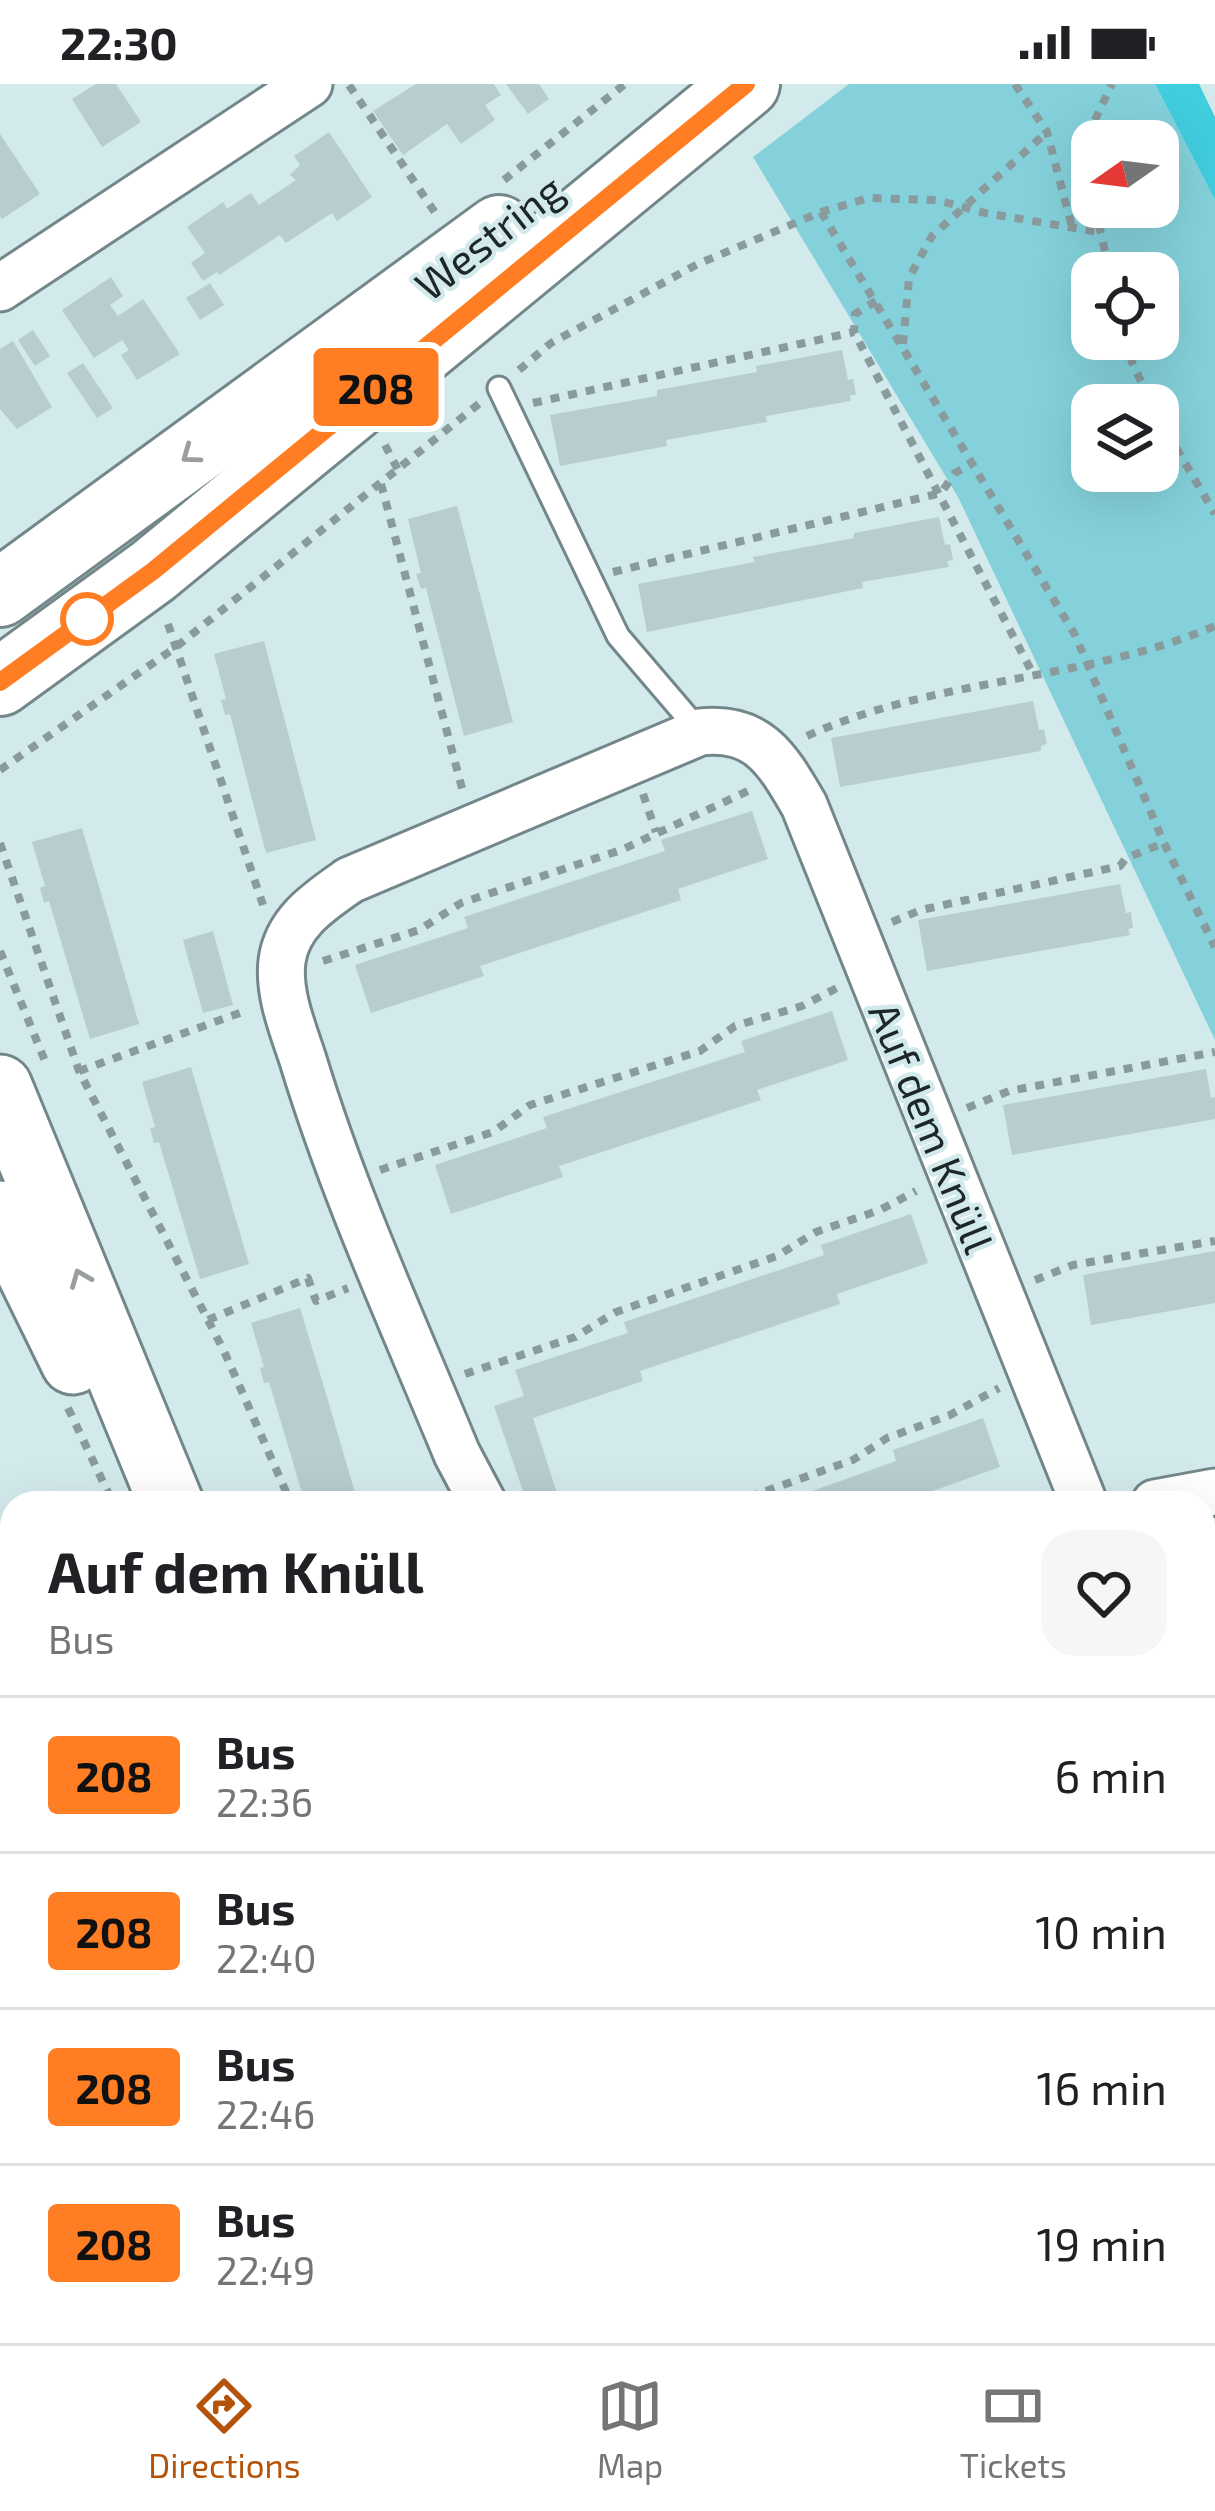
<!DOCTYPE html>
<html lang="en">
<head>
<meta charset="utf-8">
<style>
	:root { --surface:#fff; --page:#f6f6f6; --text:#202124; --muted:#757577; --line:#e0e0e0; --accent:#b45309 }
	body { margin:0; font-family:"Exo 2",sans-serif; background:var(--page); color:var(--text); height:100vh; display:flex; flex-direction:column; font-size:45px; white-space:nowrap }
	* { box-sizing:border-box; margin:0 }
	p { font-size:39px; color:var(--muted) }
	.icon { flex:none; width:66px; height:66px; fill:none; stroke:currentColor; stroke-width:2; stroke-linecap:round; stroke-linejoin:round }
	.map { position:relative; flex:1; overflow:hidden }
	.sheet { position:absolute; left:0px; top:1407px; width:1215px; height:852px; display:flex; flex-direction:column; background:var(--surface); border-radius:36px 36px 0 0; box-shadow:0 12px 48px #0002 }
	.sheet>* { flex:none }
	.badge { padding:0 24px; border-radius:9px; font-size:42px; line-height:78px }
	.needle { width:78px; rotate:256deg }
	.buttons { position:absolute; left:1071px; top:36px; display:grid; gap:24px }
	.buttons a { display:grid; place-items:center; width:108px; height:108px; border-radius:24px; background:var(--surface); box-shadow:0 12px 48px #0002; font-size:60px }
	.map>.badge { position:absolute; translate:-50% -50%; box-shadow:0 0 0 6px #fff }
	.round { display:grid; place-items:center; flex:none; width:126px; height:126px; border-radius:36px; background:var(--page) }
	.overview { display:flex; align-items:center; justify-content:space-between; height:204px; padding:0 48px }
	h1 { font-size:57px; font-weight:700; line-height:90px }
	ul { padding:0; list-style:none }
	li { display:flex; align-items:center; gap:36px; height:156px; padding:0 48px; border-top:3px solid var(--line) }
	li div { flex:1 }
	li b { display:block; font-size:45px }
	li em { font-style:normal }
	li .badge { min-width:132px; font-weight:700; text-align:center }
	.status { display:flex; justify-content:space-between; align-items:center; height:84px; padding:0 60px; background:var(--surface); direction:ltr }
	.status svg { height:33px; fill:currentColor }
	.dock { display:flex; justify-content:space-around; align-items:center; height:168px; border-top:3px solid var(--line); background:var(--surface); font-size:33px; color:var(--muted) }
	.dock a { display:grid; justify-items:center; gap:6px }
	.dock .on { color:var(--accent) }
	.map>svg:first-child { display:block }
	.green { fill:#84d1db; fill-rule:evenodd }
	.water { fill:#40cdde }
	.building { fill:#b7cdd0 }
	.lines { fill:none; stroke-linecap:round; stroke-linejoin:round }
	.lane-casing { stroke:#73878a; stroke-width:27 }
	.street-casing { stroke:#73878a; stroke-width:51 }
	.secondary-casing { stroke:#73878a; stroke-width:69 }
	.primary-casing { stroke:#73878a; stroke-width:72 }
	.path { stroke:#8a9b9d; stroke-width:8; stroke-dasharray:9 9; stroke-linecap:butt }
	.lane { stroke:#fff; stroke-width:21 }
	.street { stroke:#fff; stroke-width:45 }
	.secondary { stroke:#fff; stroke-width:63 }
	.primary { stroke:#fff; stroke-width:66 }
	.oneway { stroke:#9a9e9e }
	.line-casing { stroke:#fff; stroke-width:27 }
	.line { stroke:#ff7d23; stroke-width:18 }
	.stop-dot { fill:#fff; stroke:#ff7d23; stroke-width:6 }
	.labels { text-anchor:middle; dominant-baseline:central; stroke-width:9; stroke-linejoin:round; paint-order:stroke }
	.street-label { font-size:42px; fill:#1e2728; stroke:#d3eaed }
</style>
</head>
<body>
<div class="status"><b>22:30</b><svg viewBox="0 0 49 12"><path d="M0 12V9h3v3zM5 12V6h3v6zM10 12V3h3v9zM15 12V0h3v12zM26 1h20v11H26zM47 4h2v5h-2z"/></svg></div>
<div class="map">
<svg width="1215" height="2259" viewBox="0 0 1215 2259">
	<rect width="100%" height="100%" fill="#d3eaed"/>
	<!-- green -->
	<path class="green" d="M849 0H1155L1215 116V956L958 413 753 73ZM1092 57H1158V123H1092ZM1092 189H1158V255H1092ZM1092 321H1158V387H1092Z"/>
	<!-- water -->
	<path class="water" d="M1155 0H1199L1215 33V116Z"/>
	<!-- building -->
	<g class="building">
		<path d="M96 0H116L141 38 102 63 72 15Z"/>
		<path d="M416 0H494L501 11 485 21 495 36 461 60 447 40 403 71 373 27Z"/>
		<path d="M506 0H539L549 15 528 30Z"/>
		<path d="M329 48 372 113 337 137 332 129 286 159 280 151 219 191 217 188 203 197 191 179 205 169 187 143 223 118 227 125 251 109 259 121 296 96 290 91 300 81 294 72Z"/>
		<path d="M0 50 40 110 2 135 0 132Z"/>
		<path d="M111 193 123 212 110 221 118 232 143 215 180 270 137 296 121 271 129 266 122 256 94 274 62 226Z"/>
		<path d="M210 199 224 221 200 236 186 214Z"/>
		<path d="M33 246 50 272 35 282 18 256Z"/>
		<path d="M13 257 52 323 17 345 0 325V265Z"/>
		<path d="M842 266 848 296 853 295 856 311H850L851 317 766 332 767 338 666 356 667 362 560 382 550 331 657 312V306L757 288 756 282Z"/>
		<path d="M83 279 113 324 97 334 67 289Z"/>
		<path d="M457 422 513 638 464 652 426 504 421 505 416 490 421 489 408 435Z"/>
		<path d="M939 433 945 461 950 460 953 476 947 477 949 483 862 498 863 504 647 548 638 500 755 478 753 473 854 454V449Z"/>
		<path d="M264 557 316 756 266 769 230 630 225 631 221 616 226 615 214 570Z"/>
		<path d="M1033 617 1039 646 1044 645 1047 660 1041 662V667L840 703 831 654Z"/>
		<path d="M752 727 768 775 678 805 681 816 480 882 484 892 371 929 355 881 468 844 464 833 665 767 661 756Z"/>
		<path d="M82 744 139 940 90 955 49 817 44 819 40 804 45 802 32 758Z"/>
		<path d="M1120 800 1126 829 1131 828 1133 844 1128 845 1130 851 927 887 918 836Z"/>
		<path d="M213 847 233 921 203 929 183 856Z"/>
		<path d="M832 927 848 976 757 1006 761 1016 559 1082 563 1093 451 1130 435 1081 547 1044 543 1033 745 968 741 957Z"/>
		<path d="M191 983 249 1180 200 1195 159 1058 154 1059 150 1044 155 1043 142 998Z"/>
		<path d="M1206 985 1211 1014 1215 1013V1035L1012 1071 1003 1021Z"/>
		<path d="M911 1130 928 1179 837 1210 840 1220 640 1287 643 1297 533 1334 560 1419H527L494 1322 524 1312 515 1286 628 1249 624 1238 824 1171 821 1161Z"/>
		<path d="M1215 1167V1219L1091 1241 1083 1191Z"/>
		<path d="M300 1224 327 1313 358 1419H305L269 1298 264 1299 260 1284 264 1283 251 1239Z"/>
		<path d="M983 1334 1000 1383 910 1415 911 1419H779L896 1377 893 1366Z"/>
		<path d="M1215 1678V1740L1207 1743 1203 1732V1683Z"/>
		<path d="M8 1751 12 1759V1808L0 1814V1755Z"/>
		<path d="M219 2247 223 2259H181L177 2248Z"/>
		<path d="M291 2247H336L338 2252 353 2247 358 2259H280L277 2253Z"/>
		<path d="M1070 2247H1140L1144 2259H1085L1084 2254 1073 2258Z"/>
	</g>
	<g class="lines">
		<defs>
			<g id="lane">
				<path d="M499 304 618 552 700 648"/>
				<path d="M627 2247 633 2259"/>
			</g>
			<g id="street">
				<path d="M0 204 309 0"/>
				<path d="M483 1419 457 1370C403 1239 344 1111 303 976 293 945 278 910 282 877 287 838 320 817 350 796L700 648C759 642 777 675 804 721L1084 1419"/>
				<path d="M1155 1419 1215 1408"/>
				<path d="M0 2124 12 2153"/>
				<path d="M51 2247 56 2259"/>
				<path d="M1018 2247 1023 2259"/>
			</g>
			<g id="secondary">
				<path d="M0 1003 171 1419"/>
				<path d="M0 1129 73 1278"/>
				<path d="M538 2247 544 2259"/>
			</g>
			<g id="primary">
				<path d="M0 509 499 145"/>
				<path d="M0 598 153 487 746 0"/>
			</g>
		</defs>
		<!-- lane casing -->
		<use href="#lane" class="lane-casing"/>
		<!-- street casing -->
		<use href="#street" class="street-casing"/>
		<!-- secondary casing -->
		<use href="#secondary" class="secondary-casing"/>
		<!-- primary casing -->
		<use href="#primary" class="primary-casing"/>
		<!-- path -->
		<g class="path">
			<path d="M1015 0 1047 48 1072 143"/>
			<path d="M349 1 438 133"/>
			<path d="M504 96 625 0"/>
			<path d="M1092 108 1094 38 1112 0"/>
			<path d="M1095 123 1110 189"/>
			<path d="M821 128 1075 551 1164 759 1215 863"/>
			<path d="M876 217 855 230 854 248 1034 592"/>
			<path d="M1126 255 1132 278 1152 321"/>
			<path d="M903 260 909 194 932 152 1047 48"/>
			<path d="M519 286 551 259 698 180 821 128 869 114 937 116 985 129 1099 148"/>
			<path d="M533 319 854 248"/>
			<path d="M1158 333 1215 430"/>
			<path d="M385 361 398 386"/>
			<path d="M381 400 463 708"/>
			<path d="M613 488 941 409 955 389 973 379"/>
			<path d="M168 540 263 821"/>
			<path d="M807 652C936 593 1084 598 1215 542"/>
			<path d="M0 686 176 563 480 319"/>
			<path d="M643 710 656 748"/>
			<path d="M0 759 79 987 224 1267 291 1419"/>
			<path d="M892 838 921 826 1120 782 1126 774 1164 759"/>
			<path d="M0 867 45 977"/>
			<path d="M323 877 419 846 461 819 621 766 748 707"/>
			<path d="M79 987 248 926"/>
			<path d="M967 1024 1009 1007 1215 968"/>
			<path d="M380 1086 493 1048 530 1021 700 967 735 942 802 922 837 904"/>
			<path d="M1035 1196 1073 1181 1215 1157"/>
			<path d="M208 1236 308 1194 316 1217 348 1204"/>
			<path d="M465 1290 575 1253 616 1228 777 1172 816 1148 880 1126 916 1107"/>
			<path d="M68 1324 113 1419"/>
			<path d="M732 1419 853 1376 887 1354 950 1331 999 1304"/>
			<path d="M1203 2187 1215 2213"/>
		</g>
		<!-- lane -->
		<use href="#lane" class="lane"/>
		<!-- street -->
		<use href="#street" class="street"/>
		<!-- secondary -->
		<use href="#secondary" class="secondary"/>
		<!-- primary -->
		<use href="#primary" class="primary"/>
	</g>
	<!-- one-way arrows -->
	<defs><path id="oneway-chevron" d="M-2-3.5L2.5 0L-2 3.5" fill="none" stroke-width="1.6" stroke-linecap="round" stroke-linejoin="round" transform="scale(3)"/></defs>
	<g class="oneway">
		<use href="#oneway-chevron" transform="translate(190 371) rotate(144)"/>
		<use href="#oneway-chevron" transform="translate(80 1194) rotate(-112)"/>
	</g>
	<g class="lines">
		<defs>
			<path id="line" d="M0 598 153 487 746 0"/>
		</defs>
		<!-- line casing -->
		<use href="#line" class="line-casing"/>
		<!-- line -->
		<use href="#line" class="line"/>
	</g>
	<!-- markers -->
	<circle class="stop-dot" cx="87" cy="535" r="24"/>
	<g class="labels">
		<!-- street labels -->
		<g class="street-label">
			<text transform="translate(488 152) rotate(-38)">Westring</text>
			<text transform="translate(933 1043) rotate(68)">Auf dem Knüll</text>
		</g>
	</g>
</svg>
<div class="buttons">
<a><svg class="needle" viewBox="-14 -14 28 28"><path d="M0-13l5 13h-10z" fill="#e53935"/><path d="M0 13l5-13h-10z" fill="#757577"/></svg></a>
<a><svg class="icon" aria-label="locate" viewBox="0 0 24 24"><circle cx="12" cy="12" r="6"/><path d="M12 2v4M12 18v4M2 12h4M18 12h4"/></svg></a>
<a><svg class="icon" aria-label="layers" viewBox="0 0 24 24"><path d="M12 4l9 5-9 5-9-5zM3 14l9 5 9-5"/></svg></a>
</div>
<b class="badge" style="left:376px;top:303px;background:#ff7d23;color:#111">208</b>
<section class="sheet">
<div class="overview"><div><h1>Auf dem Knüll</h1><p>Bus</p></div><a class="round"><svg class="icon" aria-label="heart" viewBox="0 0 24 24"><path d="M12 20l-8-8c-3-5 5-10 8-4 3-6 11-1 8 4z"/></svg></a></div>
<ul>
<li><span class="badge" style="background:#ff7d23;color:#111">208</span><div><b>Bus</b><p>22:36</p></div><em>6 min</em></li>
<li><span class="badge" style="background:#ff7d23;color:#111">208</span><div><b>Bus</b><p>22:40</p></div><em>10 min</em></li>
<li><span class="badge" style="background:#ff7d23;color:#111">208</span><div><b>Bus</b><p>22:46</p></div><em>16 min</em></li>
<li><span class="badge" style="background:#ff7d23;color:#111">208</span><div><b>Bus</b><p>22:49</p></div><em>19 min</em></li>
</ul>
</section>
</div>
<nav class="dock">
<a class="on"><svg class="icon" aria-label="directions" viewBox="0 0 24 24"><path d="M12 3l9 9-9 9-9-9zM9 14v-3h6M13 9l2 2-2 2"/></svg>Directions</a>
<a><svg class="icon" aria-label="map" viewBox="0 0 24 24"><path d="M3 6l6-2 6 2 6-2v14l-6 2-6-2-6 2zM9 4v14M15 6v14"/></svg>Map</a>
<a><svg class="icon" aria-label="tickets" viewBox="0 0 24 24"><path d="M3 7h18v10H3zM15 7v10"/></svg>Tickets</a>
</nav>
</body>
</html>
